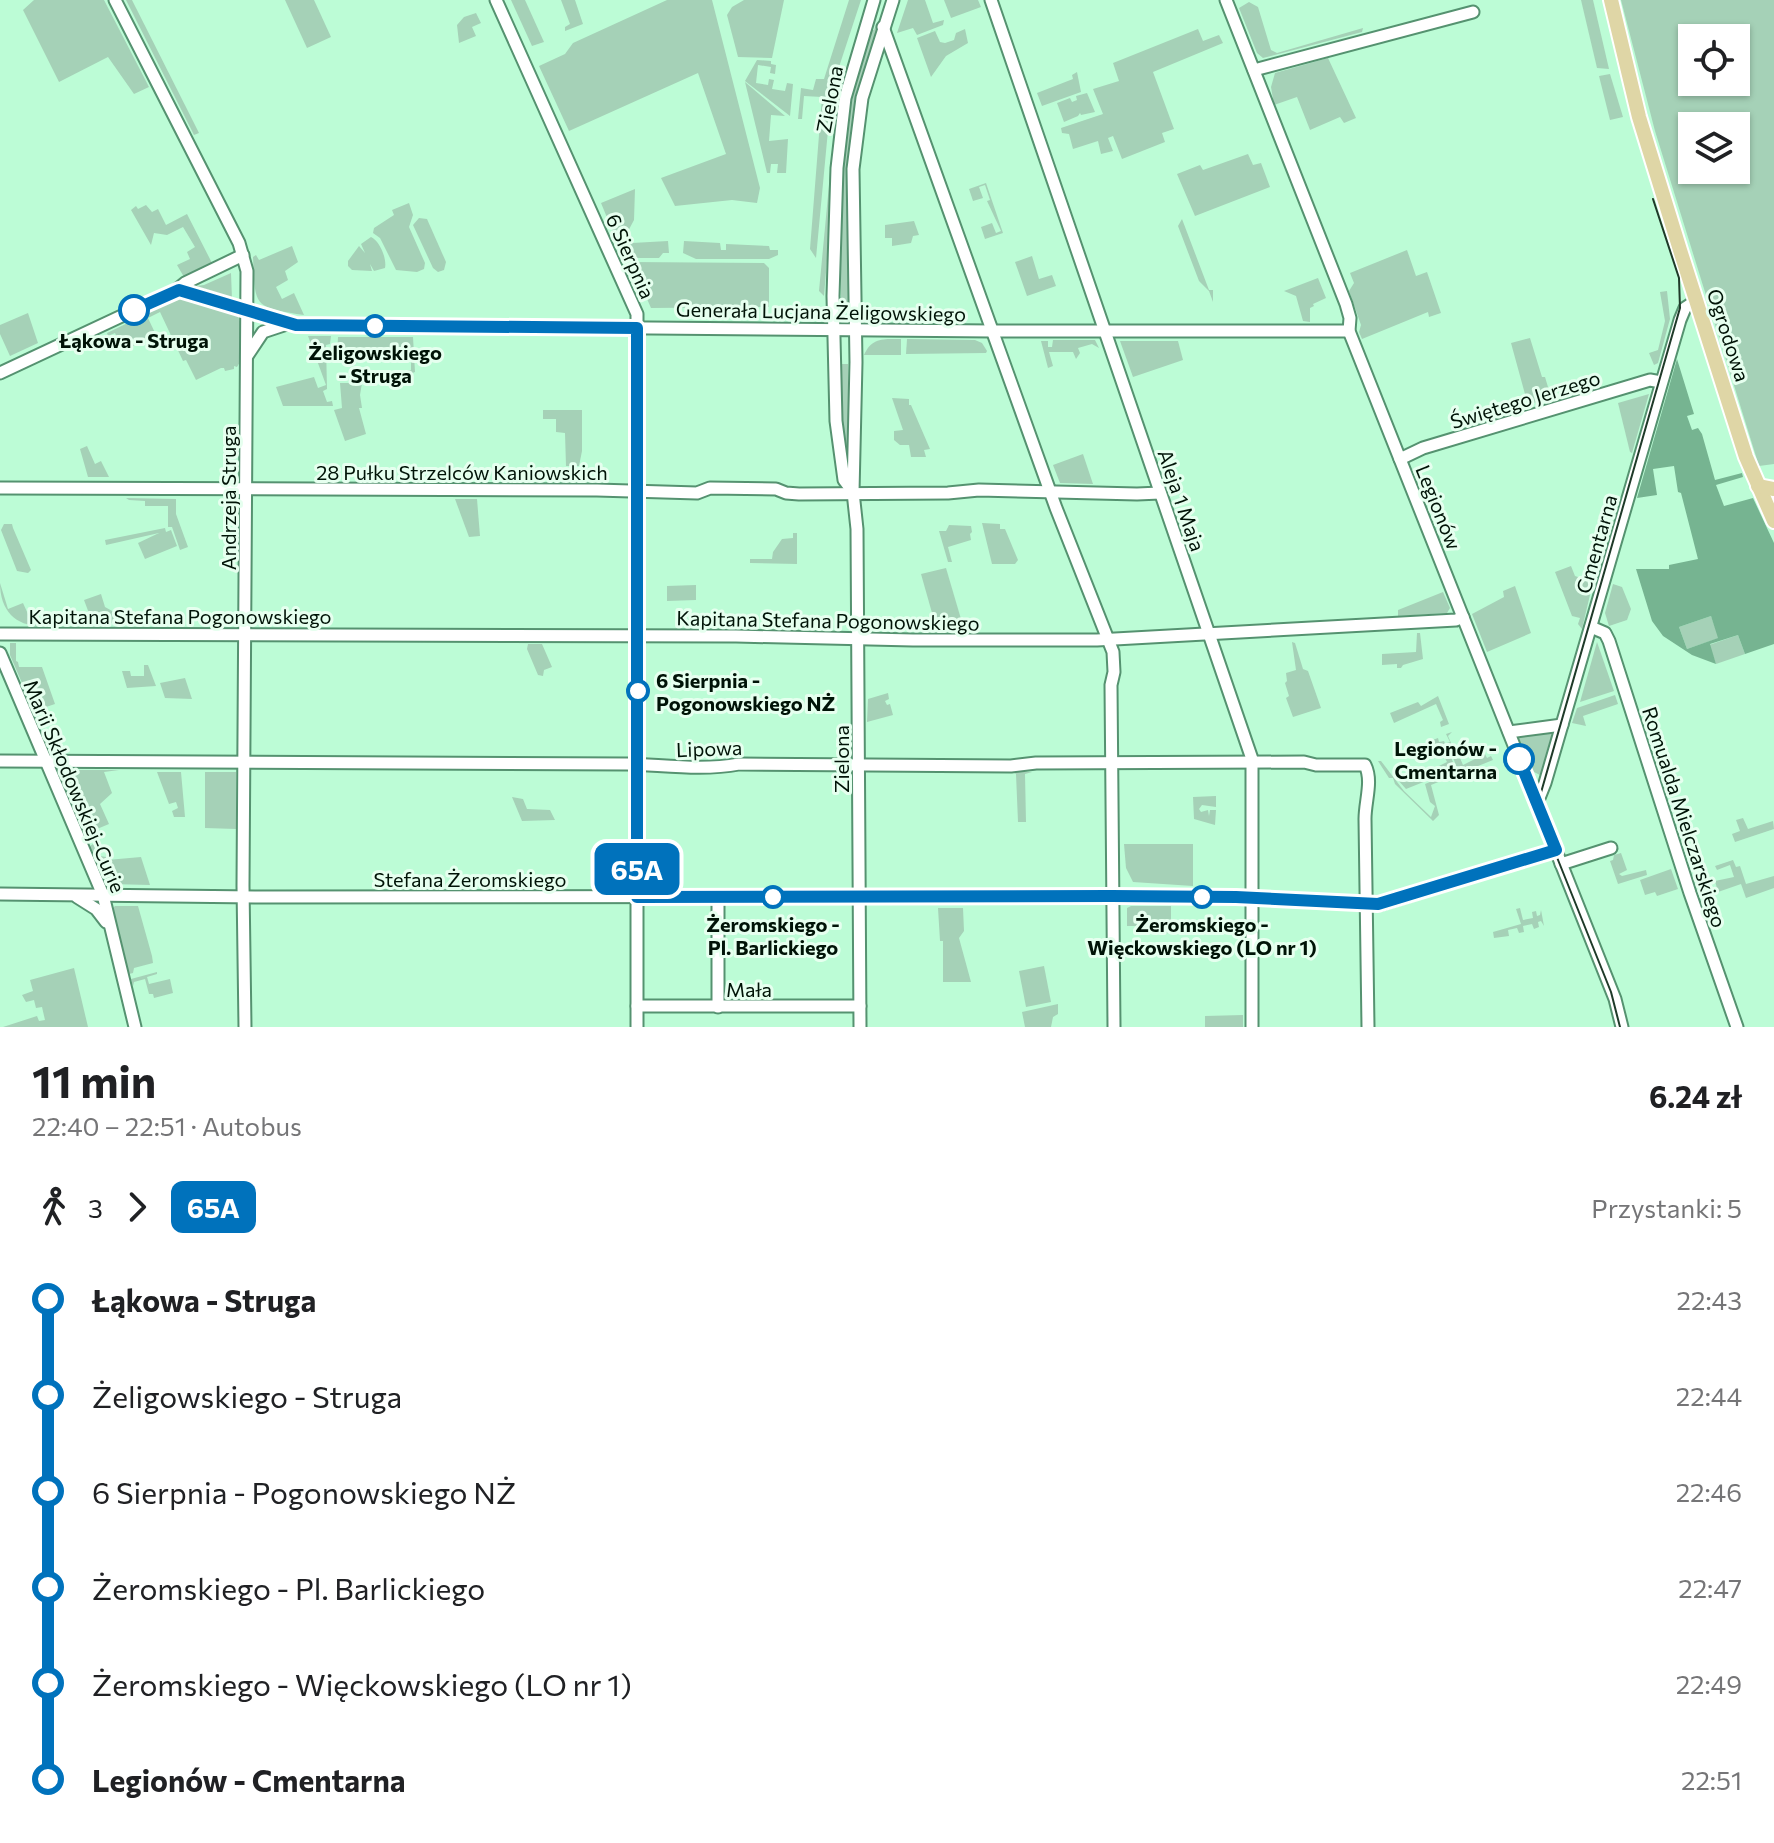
<!DOCTYPE html>
<html lang="pl">
<head>
<meta charset="utf-8">
<style>
	:root { --surface:#fff; --page:#f6f6f6; --text:#202124; --muted:#757577 }
	body { margin:0; font-family:Commissioner,sans-serif; background:var(--page); color:var(--text); height:100vh; display:flex; flex-direction:column; font-size:30px; white-space:nowrap }
	* { box-sizing:border-box; margin:0 }
	p { font-size:26px; color:var(--muted) }
	.icon { flex:none; width:44px; height:44px; fill:none; stroke:currentColor; stroke-width:2; stroke-linecap:round; stroke-linejoin:round }
	.map { position:relative; height:1027px; overflow:hidden }
	.sheet { display:flex; flex-direction:column; background:var(--surface); flex:1 }
	.sheet>* { flex:none }
	.badge { padding:0 16px; border-radius:12px; font-size:28px; line-height:52px }
	.fabs { position:absolute; left:1678px; top:24px; display:grid; gap:16px }
	.fabs a { display:grid; place-items:center; width:72px; height:72px; border-radius:0px; background:var(--surface); box-shadow:0 2px 6px #0004; font-size:40px }
	.map>.badge { position:absolute; translate:-50% -50%; box-shadow:0 0 0 4px #fff }
	.legs { display:flex; align-items:center; gap:12px; height:88px; padding:0 32px; font-size:26px }
	.legs p { margin-inline-start:auto }
	.head { display:flex; align-items:center; justify-content:space-between; height:136px; padding:0 32px }
	h1 { font-size:44px; font-weight:700; line-height:60px }
	ul { padding:0 32px; list-style:none }
	li { display:flex; align-items:center; gap:28px; height:96px; font-size:30px }
	li i { display:grid; place-items:center; width:12px; height:100%; margin:0 10px; background:currentColor }
	li i::after { content:''; width:20px; height:20px; margin:-10px; border:6px solid; border-radius:50%; background:var(--surface) }
	li p { margin-inline-start:auto }
	li:first-child i { background:linear-gradient(#0000 50%,currentColor 0) }
	li:last-child i { background:linear-gradient(currentColor 50%,#0000 0) }
	.map>svg:first-child { display:block }
	.green { fill:#a5d1b7; fill-rule:evenodd }
	.forest { fill:#76b491; fill-rule:evenodd }
	.lines { fill:none; stroke-linecap:round; stroke-linejoin:round }
	.minor-casing { stroke:#559270; stroke-width:15 }
	.major-casing { stroke:#fff; stroke-width:18 }
	.minor { stroke:#fff; stroke-width:11 }
	.major { stroke:#dfd6a6; stroke-width:14 }
	.tram { stroke:#1f3a29; stroke-width:2 }
	.line-1-casing { stroke:#fff; stroke-width:18 }
	.line-1 { stroke:#0072bc; stroke-width:12 }
	.stop-1-dot { fill:#fff; stroke:#0072bc; stroke-width:4 }
	.labels { text-anchor:middle; dominant-baseline:central; stroke-width:6; stroke-linejoin:round; paint-order:stroke }
	.street-label { font-size:20px; fill:#001307; stroke:#e6ffef }
	.stop-label { font-size:20px; font-weight:bold; fill:#001307; stroke:#e6ffef }
</style>
</head>
<body>
<div class="map">
<svg width="1774" height="1027" viewBox="0 0 1774 1027">
	<rect width="100%" height="100%" fill="#bcfcd6"/>
	<!-- green -->
	<g class="green">
		<path d="M34 0H104L149 87 134 94 108 57 59 82 23 10Z"/>
		<path d="M126 0H132L197 129 199 133 194 135Z"/>
		<path d="M285 0H314L331 37 307 48Z"/>
		<path d="M511 0H525L544 42 532 46Z"/>
		<path d="M561 0H575L583 24 565 31V27L570 24Z"/>
		<path d="M667 0H712L760 188 757 203 732 200 675 206 661 178 726 154 698 73 569 131 539 66 565 54 573 43Z"/>
		<path d="M744 0H784L772 58 738 57 727 15 732 7Z"/>
		<path d="M849 0H861L839 67 830 109 816 258 810 249 822 97 804 96 802 119H798L801 88 813 90 816 79H824Z"/>
		<path d="M867 0H870L841 98 832 183 829 181 838 97Z"/>
		<path d="M908 0H925L933 23 944 20 943 25 917 35 913 28 897 33Z"/>
		<path d="M944 0H978L981 7 951 18Z"/>
		<path d="M1581 0H1593L1609 69 1597 68Z"/>
		<path d="M1621 0H1774V464L1759 466 1655 131ZM1736 38V82H1692V38ZM1736 126V170H1692V126Z"/>
		<path d="M1249 2 1258 7 1271 50 1277 53 1363 28 1362 32 1263 58 1257 53 1239 8Z"/>
		<path d="M476 13 481 23 472 27 476 36 459 43 457 25 464 17Z"/>
		<path d="M876 25 877 31C871 53 862 74 858 97 844 164 849 235 849 303H841V259L838 257 841 247V170L847 110 869 30H874Z"/>
		<path d="M965 29 968 43 946 56 931 77 917 38 935 31 940 42 945 43 954 40 956 33Z"/>
		<path d="M1198 29 1203 41 1219 35 1223 43 1153 72 1174 129 1162 133 1165 142 1122 159 1113 136 1108 138 1113 151 1101 154 1098 141 1073 149 1069 134 1062 133 1061 128 1103 114 1093 89 1119 81 1113 63Z"/>
		<path d="M1328 58 1356 118 1344 123 1340 117 1310 130 1297 97 1274 105 1271 87 1275 73Z"/>
		<path d="M757 60 771 61V64L776 65 775 74 770 73 771 67 758 65 756 83 768 85 769 79 774 80 772 89 785 91 787 83 793 84 790 116 745 81Z"/>
		<path d="M1077 72 1081 92 1042 106 1037 93 1073 79 1072 75Z"/>
		<path d="M1610 74 1623 117 1610 120 1599 76Z"/>
		<path d="M745 82 785 116 771 115 769 141 788 139 786 173H777L778 164H771L770 173H767Z"/>
		<path d="M1087 93 1095 112 1081 115 1080 113 1078 116 1064 122 1057 103 1070 98 1072 102 1077 100 1076 96Z"/>
		<path d="M1248 154 1253 165 1261 163 1270 187 1195 216 1177 174 1200 165 1203 170Z"/>
		<path d="M986 183 1003 233 985 239 981 227 992 223 996 233 1001 231 987 201 990 200 985 185 979 187 983 198 973 201 969 189Z"/>
		<path d="M829 185 832 188V200L824 296 819 291Z"/>
		<path d="M635 189 634 220 626 235 631 237 632 243 668 241 669 253H663L659 258H630L618 244 601 203Z"/>
		<path d="M409 203 413 215 409 227 425 263 424 269 417 272 396 270 380 238 373 233 374 228 394 215 392 210Z"/>
		<path d="M146 205 152 212 158 209 166 225 187 214 212 263 184 277 177 265 190 259 187 252 195 247 183 227 167 235 154 233 151 245 131 210 136 206 138 209Z"/>
		<path d="M419 218 427 219 446 262 444 270 438 272 433 268 413 225Z"/>
		<path d="M1182 219 1209 290H1213V302L1209 291 1199 281 1178 226Z"/>
		<path d="M914 221 919 235 913 236 911 243 892 246V238H885V225Z"/>
		<path d="M371 237C380 241 387 259 385 268L374 271 370 264 372 271 352 270 348 266V261L359 246 365 253 361 244Z"/>
		<path d="M684 241 720 243 721 250H726V244L769 246 770 250H778V255L769 259H696L683 253Z"/>
		<path d="M292 246 298 262 285 271 288 280 276 287 282 299 294 293 304 315C253 307 255 307 253 257L256 255 259 260Z"/>
		<path d="M1407 250 1416 276 1427 272 1441 313 1429 317 1428 312 1362 339 1359 332 1361 325 1349 291 1354 283 1350 273Z"/>
		<path d="M1032 256 1039 279 1052 275 1056 286 1027 296 1015 262Z"/>
		<path d="M631 262 764 263 769 268V307L651 308Z"/>
		<path d="M231 273 232 299 188 287 204 285Z"/>
		<path d="M1318 278 1326 298 1313 304 1314 306 1310 308V322L1303 321 1296 296 1284 291Z"/>
		<path d="M1667 291 1670 319 1658 363 1654 365 1649 353 1658 350 1665 321 1660 292Z"/>
		<path d="M183 297 194 298 237 312 240 322V362L237 367 234 366V369L225 371 224 368H221L196 380 186 360 183 361 160 312 148 318 156 335 123 351 115 333 108 336 107 333 171 302 174 298Z"/>
		<path d="M28 313 38 343 10 356 0 334V325Z"/>
		<path d="M308 336H331L330 344 326 345 327 389 323 391 327 402 332 401 333 406H283L276 387 314 377 318 388 326 385Z"/>
		<path d="M338 337H413L415 372 405 376V370H411V359L337 358Z"/>
		<path d="M1530 338 1542 377H1545L1551 397 1528 405 1511 343Z"/>
		<path d="M901 339V355H864C872 337 884 339 901 339Z"/>
		<path d="M907 339 975 340 982 343 987 351 986 353 906 354Z"/>
		<path d="M1053 340H1095L1099 348 1092 344 1078 348 1080 353 1076 359 1073 352H1049L1053 366 1048 368 1041 341H1048V347H1052Z"/>
		<path d="M1120 341H1178L1183 360 1133 377Z"/>
		<path d="M840 364H848V404H851L849 483 840 429Z"/>
		<path d="M340 383H362L360 395 362 408H359L366 434 345 441 334 410 342 408Z"/>
		<path d="M1649 394 1632 453 1630 452 1618 403Z"/>
		<path d="M892 398 909 399V405H911L930 449 924 450 926 457H911L909 445H900L894 440V431L903 430Z"/>
		<path d="M543 410H582V451L579 466H566L565 433 556 432V419H543Z"/>
		<path d="M87 446 95 464 101 461 109 477H88L80 449Z"/>
		<path d="M1083 454 1093 484 1060 483 1053 465Z"/>
		<path d="M126 498 176 499V514L188 547 180 550 172 527H168V506H145V501L129 500Z"/>
		<path d="M455 499H477L480 536 469 537Z"/>
		<path d="M982 523 1000 524V529H1005L1018 560 1015 564H992Z"/>
		<path d="M4 524H12L13 528 31 570 28 573 17 571 1 530Z"/>
		<path d="M949 525 971 526 972 532 970 534 971 540 948 547 952 562H948L939 531H946Z"/>
		<path d="M165 528 166 532 171 530 177 546 145 559 138 543 159 533 106 545 105 540Z"/>
		<path d="M793 533H797V564L750 563V559H772L773 552 782 539 793 538Z"/>
		<path d="M1571 566 1575 576 1593 582 1582 629 1578 624 1580 618 1572 616 1555 572Z"/>
		<path d="M946 568 961 619 936 627 921 574Z"/>
		<path d="M0 583 8 609 23 603 32 623 49 618 51 625C21 630 0 615 0 583Z"/>
		<path d="M1613 584 1622 587 1631 609 1627 620 1609 626 1605 613Z"/>
		<path d="M696 585V600L667 601V586Z"/>
		<path d="M1515 586 1531 633 1487 652 1472 614 1504 597 1503 591Z"/>
		<path d="M1443 592 1450 608 1447 613 1398 616V610Z"/>
		<path d="M101 594 105 607 114 612 116 623 93 624 84 600Z"/>
		<path d="M1711 616 1719 638 1687 649 1679 627Z"/>
		<path d="M1417 633H1420L1423 659 1403 665 1401 668H1397V664L1382 665V654L1416 652Z"/>
		<path d="M1738 635 1745 654 1716 664 1709 645Z"/>
		<path d="M1292 642 1295 643 1303 669 1308 671 1321 708 1293 717 1286 698 1289 696 1285 683 1287 681 1286 673 1296 670Z"/>
		<path d="M1597 642 1614 691 1580 702Z"/>
		<path d="M10 643H16V661L18 662 19 667H42L55 704 34 711 10 655Z"/>
		<path d="M528 644H542L552 667 544 670 543 676 538 675 527 649Z"/>
		<path d="M144 665H148L156 686 127 688 122 671H130L131 676H144Z"/>
		<path d="M185 678 192 699 165 698 160 683Z"/>
		<path d="M888 693 889 699 885 701 887 705 890 704 893 715 867 722 868 699Z"/>
		<path d="M1615 695 1618 704 1583 716 1586 726 1572 723 1577 708Z"/>
		<path d="M1438 696 1449 724 1441 727 1440 722 1443 720 1436 704 1394 723 1390 713 1418 702 1421 706Z"/>
		<path d="M1554 727 1540 775 1532 771 1517 733Z"/>
		<path d="M1452 732 1448 736 1458 759 1460 758 1463 765 1485 754 1487 758 1491 756 1493 760 1431 785 1439 815 1433 821 1395 784 1393 778H1389L1378 761H1381L1404 791 1431 817 1435 806 1430 802 1425 784 1458 770 1447 743 1450 742 1446 734Z"/>
		<path d="M1438 738 1439 742 1444 741 1456 769 1406 789 1398 780 1408 775 1411 780 1447 762 1439 746 1421 752 1432 747 1430 741Z"/>
		<path d="M65 770H119L104 772 112 793 100 804 109 824 85 834 61 776Z"/>
		<path d="M157 772H181L185 817H174L172 811 178 808 176 802 169 804Z"/>
		<path d="M205 772H236V829L205 828Z"/>
		<path d="M1013 772H1032L1025 774 1026 822H1018L1016 774Z"/>
		<path d="M1216 796V807L1202 805 1199 809 1201 812 1208 810 1209 816 1210 810H1216L1215 825 1194 819 1193 797Z"/>
		<path d="M512 797 523 799 527 809 550 810 555 820 522 821Z"/>
		<path d="M1743 818 1748 829 1773 821 1774 829 1735 842 1732 834 1740 831 1736 820Z"/>
		<path d="M93 844 100 856 106 857 107 860 141 857 150 885 109 884 90 846Z"/>
		<path d="M1124 844H1193V886L1133 882 1126 868Z"/>
		<path d="M1621 853 1627 870 1619 874 1622 876 1646 870 1647 875 1618 884 1610 861 1613 860 1614 855Z"/>
		<path d="M1733 860 1736 867 1740 866 1746 884 1774 876V888L1746 898 1741 884 1718 892 1715 881 1734 877 1730 865 1717 870 1715 866Z"/>
		<path d="M1671 869 1678 889 1657 896 1655 892 1645 895 1640 880Z"/>
		<path d="M115 906H138L152 956 153 963 134 968 133 973 129 974 113 908Z"/>
		<path d="M1131 906H1171V933L1153 934 1150 926H1127V908Z"/>
		<path d="M938 908H963L964 931 959 938 971 982H943V941H940Z"/>
		<path d="M1520 908 1523 920 1533 918 1532 912 1536 911 1537 916 1540 915 1541 910 1544 926 1541 921 1538 922 1539 927 1534 929 1532 924 1523 926 1524 932 1519 933 1517 928 1508 930 1509 936 1494 938 1493 932 1521 924 1516 909Z"/>
		<path d="M1044 966 1051 1002 1026 1007 1019 971Z"/>
		<path d="M74 968 88 1027H3L37 1016 39 1021 45 1020 42 1007 36 1008 34 1000 26 1002 22 995 33 991 30 980Z"/>
		<path d="M157 972V974L147 977 149 984 170 979 173 993 154 998 153 994H149L145 979 134 982 133 986 131 979Z"/>
		<path d="M1058 1004V1014L1053 1017 1051 1027H1025L1022 1012Z"/>
		<path d="M1243 1015V1027H1205V1016Z"/>
	</g>
	<!-- forest -->
	<path class="forest" d="M1677 359 1694 414 1687 416 1692 430 1698 428 1702 434 1715 480 1742 473 1743 477 1716 485 1724 506 1753 498 1774 543V644L1745 654 1738 635 1710 644 1716 664 1692 655 1663 636 1652 621 1636 569H1669V565L1698 559 1681 493 1678 492 1674 466 1653 469 1657 495 1637 498ZM1711 616 1718 638 1687 649 1679 627Z"/>
	<g class="lines">
		<defs>
			<g id="minor">
				<path d="M115 0 239 243 247 271 243 886 245 1027"/>
				<path d="M496 0 637 314V1027"/>
				<path d="M991 0 1252 759V1027"/>
				<path d="M1226 0 1346 304 1350 318 1349 331 1615 999 1622 1027"/>
				<path d="M883 27 1056 508 1113 652 1114 672 1111 685 1114 1027"/>
				<path d="M1254 70 1473 12"/>
				<path d="M175 291 189 292 296 325 993 331H1349"/>
				<path d="M247 356 263 332 287 324"/>
				<path d="M0 373 175 291 185 283 243 255"/>
				<path d="M1400 459 1423 448 1650 380 1661 382"/>
				<path d="M0 488 597 490 697 493 710 488 776 489 786 493 799 494 948 493 979 490 1137 494 1160 493"/>
				<path d="M853 492 844 480 836 421 833 296 837 168 845 98 874 0"/>
				<path d="M1591 627 1605 633 1609 641 1690 893 1737 1027"/>
				<path d="M0 634 736 636 913 640H1097L1456 620 1463 617"/>
				<path d="M0 653 103 895 135 1027"/>
				<path d="M1509 732 1562 725"/>
				<path d="M0 761 627 764C664 765 702 771 739 764L1011 766 1036 763 1304 762 1316 765H1365C1373 781 1365 801 1365 819L1368 1027"/>
				<path d="M1537 803 1545 783 1680 320 1685 308 1697 300"/>
				<path d="M1561 864 1611 848"/>
				<path d="M0 894 255 897 1131 896 1236 897 1381 904 1556 850"/>
				<path d="M77 897 96 909 106 922"/>
				<path d="M718 897V1007"/>
				<path d="M637 1006H860"/>
				<path d="M860 1027 857 529 853 492 856 362 853 169 862 98 893 0"/>
			</g>
			<g id="major">
				<path d="M1611 0 1639 117 1680 250 1746 457 1774 521"/>
				<path d="M1758 486 1774 489"/>
			</g>
		</defs>
		<!-- minor casing -->
		<use href="#minor" class="minor-casing"/>
		<!-- major casing -->
		<use href="#major" class="major-casing"/>
		<!-- minor -->
		<use href="#minor" class="minor"/>
		<!-- major -->
		<use href="#major" class="major"/>
		<!-- tram -->
		<path class="tram" d="M1620 1027 1611 992 1540 815 1538 803 1680 308 1679 278 1653 199"/>
	</g>
	<g class="lines">
		<defs>
			<path id="line-1" d="M134 310 179 290 296 325 637 328V897L1112 896 1236 897 1378 904 1556 850 1519 759"/>
		</defs>
		<!-- line-1 casing -->
		<use href="#line-1" class="line-1-casing"/>
		<!-- line-1 -->
		<use href="#line-1" class="line-1"/>
	</g>
	<!-- markers -->
	<g class="stop-1-dot">
		<circle cx="134" cy="310" r="14"/>
		<circle cx="375" cy="326" r="10"/>
		<circle cx="638" cy="691" r="10"/>
		<circle cx="1519" cy="759" r="14"/>
		<circle cx="773" cy="897" r="10"/>
		<circle cx="1202" cy="897" r="10"/>
	</g>
	<g class="labels">
		<!-- street labels -->
		<g class="street-label">
			<text transform="translate(829 99) rotate(-79)">Zielona</text>
			<text transform="translate(631 256) rotate(66)">6 Sierpnia</text>
			<text transform="translate(821 311) rotate(1)">Generała Lucjana Żeligowskiego</text>
			<text transform="translate(1729 335) rotate(72)">Ogrodowa</text>
			<text transform="translate(1525 399) rotate(-17)">Świętego Jerzego</text>
			<text x="462" y="472">28 Pułku Strzelców Kaniowskich</text>
			<text transform="translate(228 498) rotate(-90)">Andrzeja Struga</text>
			<text transform="translate(1182 500) rotate(71)">Aleja 1 Maja</text>
			<text transform="translate(1439 507) rotate(68)">Legionów</text>
			<text transform="translate(1596 544) rotate(-74)">Cmentarna</text>
			<text x="180" y="616">Kapitana Stefana Pogonowskiego</text>
			<text transform="translate(828 620) rotate(1)">Kapitana Stefana Pogonowskiego</text>
			<text transform="translate(709 748) rotate(-2)">Lipowa</text>
			<text transform="translate(841 759) rotate(-90)">Zielona</text>
			<text transform="translate(75 786) rotate(67)">Marii Skłodowskiej-Curie</text>
			<text transform="translate(1685 817) rotate(72)">Romualda Mielczarskiego</text>
			<text x="470" y="879">Stefana Żeromskiego</text>
			<text x="749" y="989">Mała</text>
		</g>
		<!-- stop labels -->
		<g class="stop-label">
			<text x="134" y="340">Łąkowa - Struga</text>
			<text x="375" y="352">Żeligowskiego<tspan x="375" dy="23">- Struga</tspan></text>
			<text x="656" y="680" text-anchor="start">6 Sierpnia -<tspan x="656" dy="23">Pogonowskiego NŻ</tspan></text>
			<text x="1497" y="748" text-anchor="end">Legionów -<tspan x="1497" dy="23">Cmentarna</tspan></text>
			<text x="773" y="924">Żeromskiego -<tspan x="773" dy="23">Pl. Barlickiego</tspan></text>
			<text x="1202" y="924">Żeromskiego -<tspan x="1202" dy="23">Więckowskiego (LO nr 1)</tspan></text>
		</g>
	</g>
</svg>
<div class="fabs">
<a><svg class="icon" aria-label="locate" viewBox="0 0 24 24"><circle cx="12" cy="12" r="6"/><path d="M12 2v4M12 18v4M2 12h4M18 12h4"/></svg></a>
<a><svg class="icon" aria-label="layers" viewBox="0 0 24 24"><path d="M12 4l9 5-9 5-9-5zM3 14l9 5 9-5"/></svg></a>
</div>
<b class="badge" style="left:637px;top:869px;background:#0072bc;color:#fff">65A</b>
</div>
<section class="sheet">
<div class="head"><div><h1>11 min</h1><p>22:40 – 22:51 · Autobus</p></div><b>6.24 zł</b></div>
<div class="legs"><svg class="icon" aria-label="walk" viewBox="0 0 24 24"><circle cx="13" cy="4" r="2"/><path d="M13 8l-2 6 4 7M11 14l-3 7M7 12l3-4h3l4 4"/></svg>3<svg class="icon" aria-label="forward" viewBox="0 0 24 24"><path d="M9 5l7 7-7 7"/></svg><b class="badge" style="background:#0072bc;color:#fff">65A</b><p>Przystanki: 5</p></div>
<ul>
<li><i style="color:#0072bc"></i><b>Łąkowa - Struga</b><p>22:43</p></li>
<li><i style="color:#0072bc"></i><span>Żeligowskiego - Struga</span><p>22:44</p></li>
<li><i style="color:#0072bc"></i><span>6 Sierpnia - Pogonowskiego NŻ</span><p>22:46</p></li>
<li><i style="color:#0072bc"></i><span>Żeromskiego - Pl. Barlickiego</span><p>22:47</p></li>
<li><i style="color:#0072bc"></i><span>Żeromskiego - Więckowskiego (LO nr 1)</span><p>22:49</p></li>
<li><i style="color:#0072bc"></i><b>Legionów - Cmentarna</b><p>22:51</p></li>
</ul>
</section>
</body>
</html>
